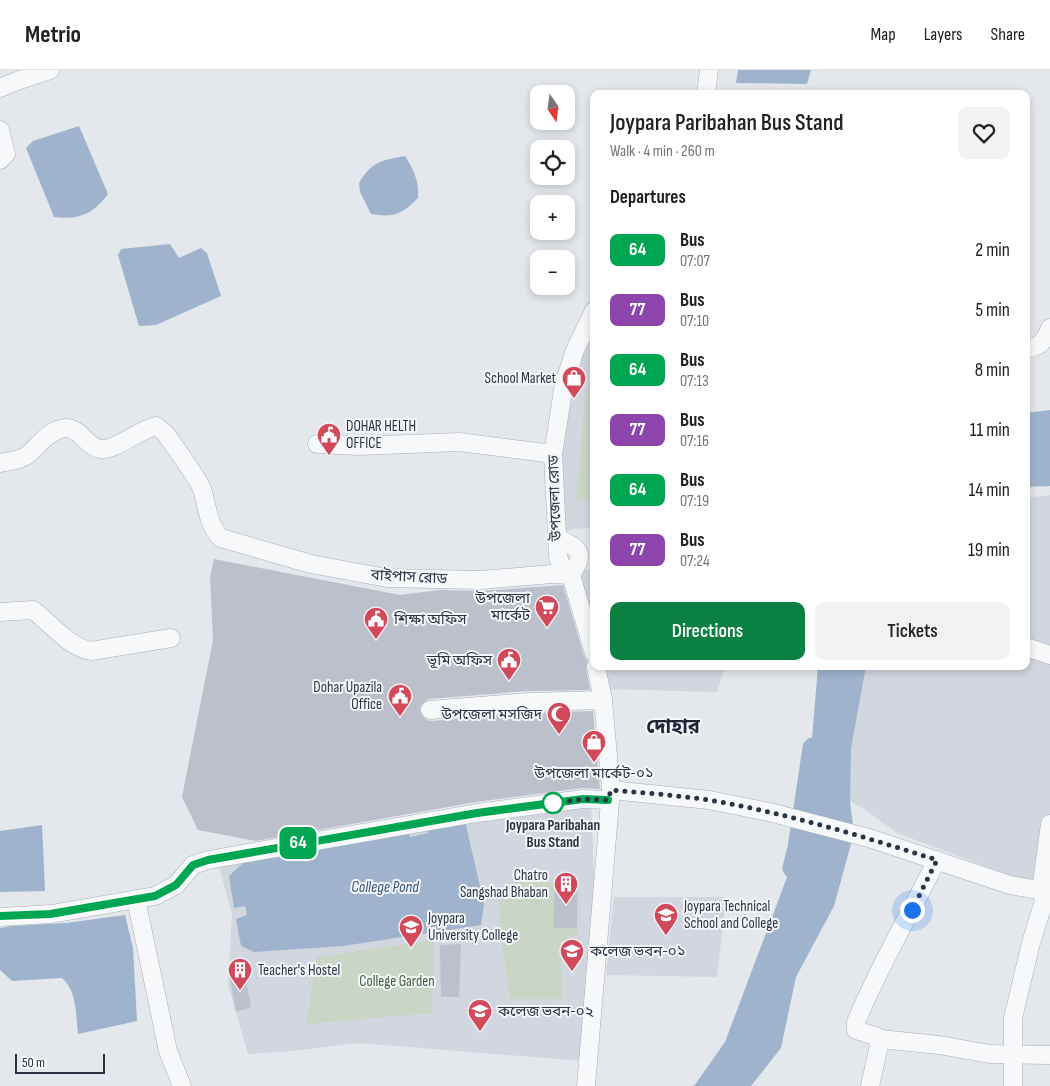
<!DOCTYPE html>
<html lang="en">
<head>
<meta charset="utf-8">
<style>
	:root { --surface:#fff; --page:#f2f2f2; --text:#202124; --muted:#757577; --line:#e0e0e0; --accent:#0b8043 }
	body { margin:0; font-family:"Sofia Sans Condensed","Noto Sans Bengali",sans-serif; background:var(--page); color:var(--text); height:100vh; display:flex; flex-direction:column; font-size:19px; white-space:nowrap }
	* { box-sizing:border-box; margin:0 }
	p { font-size:16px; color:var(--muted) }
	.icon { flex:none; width:28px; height:28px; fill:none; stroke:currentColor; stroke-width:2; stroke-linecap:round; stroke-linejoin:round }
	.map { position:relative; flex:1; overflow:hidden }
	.drawer { position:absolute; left:590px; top:20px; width:440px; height:580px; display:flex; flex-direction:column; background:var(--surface); border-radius:10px; box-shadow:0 2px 8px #0003 }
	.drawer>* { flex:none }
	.badge { padding:0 10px; border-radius:8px; font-size:18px; line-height:32px }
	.needle { width:32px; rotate:167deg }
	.fabs { position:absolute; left:530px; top:15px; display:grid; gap:10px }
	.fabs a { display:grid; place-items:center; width:45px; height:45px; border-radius:10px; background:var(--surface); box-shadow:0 2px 8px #0003; font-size:25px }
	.scale { position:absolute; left:15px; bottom:12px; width:90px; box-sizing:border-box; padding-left:5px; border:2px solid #2b3445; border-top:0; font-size:14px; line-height:18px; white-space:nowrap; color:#2b3445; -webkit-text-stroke:4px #f4f6f9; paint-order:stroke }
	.you { position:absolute; width:25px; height:25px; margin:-12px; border:4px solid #fff; border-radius:50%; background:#1a73e8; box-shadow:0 0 0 8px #1a73e833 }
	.map>.badge { position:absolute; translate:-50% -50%; box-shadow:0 0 0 2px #fff }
	h2 { padding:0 20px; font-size:19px; line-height:45px }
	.round { display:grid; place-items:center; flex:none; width:52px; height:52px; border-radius:10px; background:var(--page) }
	.summary { display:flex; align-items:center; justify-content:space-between; height:85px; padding:0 20px }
	h1 { font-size:24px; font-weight:600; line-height:38px }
	.primary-button { display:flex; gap:10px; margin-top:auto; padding:10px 20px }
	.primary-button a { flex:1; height:58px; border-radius:10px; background:var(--accent); color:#fff; font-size:20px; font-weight:600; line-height:58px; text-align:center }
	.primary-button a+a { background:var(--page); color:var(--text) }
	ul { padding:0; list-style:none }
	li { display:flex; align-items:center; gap:15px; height:60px; padding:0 20px }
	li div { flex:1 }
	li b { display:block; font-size:19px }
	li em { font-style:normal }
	li .badge { min-width:55px; font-weight:700; text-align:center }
	header { display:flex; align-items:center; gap:30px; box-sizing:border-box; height:70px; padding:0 25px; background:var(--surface); border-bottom:1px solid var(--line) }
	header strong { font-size:24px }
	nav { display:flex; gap:28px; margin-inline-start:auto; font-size:18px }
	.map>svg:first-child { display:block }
	.built { fill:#d2d6de }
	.green { fill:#c9d6c5 }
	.water { fill:#9fb4cc }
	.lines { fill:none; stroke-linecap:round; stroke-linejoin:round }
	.river { stroke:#9fb4cc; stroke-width:21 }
	.building { fill:#bbc0ca }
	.minor-casing { stroke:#a9aeb7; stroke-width:19 }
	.minor { stroke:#f7f8fa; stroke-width:18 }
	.line-casing { stroke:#fff; stroke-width:11 }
	.line { stroke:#00a651; stroke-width:8 }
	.walk { stroke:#2b3445; stroke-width:5; stroke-dasharray:0 9 }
	.stop-dot { fill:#fff; stroke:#00a651; stroke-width:2.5 }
	.labels { text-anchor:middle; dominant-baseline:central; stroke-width:4; stroke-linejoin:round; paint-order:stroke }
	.poi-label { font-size:15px; fill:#2b3445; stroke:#f4f6f9; text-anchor:start }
	.street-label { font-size:15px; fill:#2b3445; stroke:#f4f6f9 }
	.stop-label { font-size:15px; font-weight:bold; fill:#2b3445; stroke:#f4f6f9 }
	.park-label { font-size:15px; fill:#3f6138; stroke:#f4f6f9 }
	.water-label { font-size:16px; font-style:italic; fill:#34527a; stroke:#f4f6f9 }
	.district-label { font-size:20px; font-weight:bold; fill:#1d2536; stroke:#f4f6f9 }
</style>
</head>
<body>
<header>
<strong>Metrio</strong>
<nav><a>Map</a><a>Layers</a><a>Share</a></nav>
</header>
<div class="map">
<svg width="1050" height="1016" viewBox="0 0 1050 1016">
	<rect width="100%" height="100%" fill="#e4e7ec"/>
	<!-- built -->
	<g class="built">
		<path d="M584 265 594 266V457L560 461 555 383Z"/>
		<path d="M1050 425V812L1021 810 897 763 866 740 833 722 861 596H1026V428Z"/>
		<path d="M594 499V564L579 501Z"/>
		<path d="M601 596H725L717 622 607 619Z"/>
		<path d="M591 732 596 853 583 991 359 973 293 981 248 984 228 915 232 844 218 793Z"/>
		<path d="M614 827H726L717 907 606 905Z"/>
	</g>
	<!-- green -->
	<g class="green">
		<path d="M586 319H594V430L576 431Z"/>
		<path d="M513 812H579L577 864 561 872 562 929H510L501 866 499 830Z"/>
		<path d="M434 870 432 943 306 954 317 887Z"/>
	</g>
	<!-- water -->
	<g class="water">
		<path d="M738 0H811L807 14 736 13Z"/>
		<path d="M79 56 108 124C93 144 79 150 54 147L26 78 33 71Z"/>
		<path d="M405 86C414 100 419 111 418 128 402 144 394 148 371 144L360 122 359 113C371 92 382 90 405 86Z"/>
		<path d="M170 174 179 188 201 178 207 183 221 226 156 255 139 256 118 185 121 179Z"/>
		<path d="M1050 340V416L1026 417V343Z"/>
		<path d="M818 596H866L851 678 850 732 854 763 834 836 796 907 781 978 751 1016H694L725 972 798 778 809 705Z"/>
		<path d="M465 751 484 834 481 855 343 876 254 882 241 876 236 849 247 845 245 836 234 838 229 806 243 793 408 760 410 767 428 763 427 756Z"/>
		<path d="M42 755 45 821 0 822V761Z"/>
		<path d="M125 845 133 878 137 951 78 964C76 945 77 921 62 908L12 911 0 900V858L11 856 66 853Z"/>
	</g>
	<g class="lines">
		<!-- river -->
		<path class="river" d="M793 798 798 778 813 678"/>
	</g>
	<!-- building -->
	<g class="building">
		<path d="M214 489 400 525 439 520 481 521 563 515 584 586 587 591 586 598 590 620 528 621 429 629 421 635 420 641 425 649 431 651 530 643 593 641 600 719 582 718 476 732 256 771 198 760 182 727 213 570 210 507Z"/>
		<path d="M555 812H577V858H553Z"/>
		<path d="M461 874 459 927H441L440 875Z"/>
		<path d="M244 900 251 937 236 942 229 904Z"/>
	</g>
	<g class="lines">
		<defs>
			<g id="minor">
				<path d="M0 18 17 11 50 0"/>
				<path d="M706 24 709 0"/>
				<path d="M0 60 6 84 0 90"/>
				<path d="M594 241 575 280 564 314 553 384 558 486 560 493 571 505 594 583"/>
				<path d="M1026 279C1040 277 1045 271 1050 258"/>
				<path d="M317 374 359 376 459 372 553 384"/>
				<path d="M0 393C8 391 19 391 26 386 38 377 49 359 66 358 81 358 86 377 101 379 114 381 139 360 156 356L165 363C173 375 200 410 203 422 207 437 209 457 221 468L311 494 387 508 481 510 552 504 571 505C586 483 580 478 557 468"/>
				<path d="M0 542 33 540C51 553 68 577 91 581L171 568"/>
				<path d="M1026 577 1050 585"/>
				<path d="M596 596 603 630 611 720 709 730 769 742 869 768 1010 815 1050 822"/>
				<path d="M430 640 529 632 603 630"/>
				<path d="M136 829 168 981 182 1016"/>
				<path d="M0 847 51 844 155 826 176 815 193 795 208 790 477 743 583 729 608 730"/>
				<path d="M880 969 939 975 990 984 1050 985"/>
				<path d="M586 1016 611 720"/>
				<path d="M870 1016 880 971 878 967 856 960V952C879 896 910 844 937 790"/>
				<path d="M1013 1016V948L1031 873 1044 831 1041 820 1050 754"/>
			</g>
		</defs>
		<!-- minor casing -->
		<use href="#minor" class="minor-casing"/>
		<!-- minor -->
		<use href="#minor" class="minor"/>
	</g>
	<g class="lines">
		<defs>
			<path id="line" d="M0 846 50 844 155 826 176 815 193 795 208 790 477 743 583 729 608 730"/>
		</defs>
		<!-- line casing -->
		<use href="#line" class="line-casing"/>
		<!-- line -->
		<use href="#line" class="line"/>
		<!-- walk -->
		<path class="walk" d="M553 733 548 734 583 729 608 730 611 720C643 723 676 725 709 730 786 743 862 766 937 790L912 840"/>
	</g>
	<!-- icons -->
	<defs>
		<symbol id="shop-pin" viewBox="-11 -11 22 30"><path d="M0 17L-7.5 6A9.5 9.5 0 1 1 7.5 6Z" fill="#d1495b" stroke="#f4f6f9"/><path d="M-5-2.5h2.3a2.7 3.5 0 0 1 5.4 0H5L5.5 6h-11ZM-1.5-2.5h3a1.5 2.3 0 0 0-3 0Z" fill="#fff"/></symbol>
		<symbol id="civic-pin" viewBox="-11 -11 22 30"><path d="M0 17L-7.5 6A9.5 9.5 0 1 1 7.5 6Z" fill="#d1495b" stroke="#f4f6f9"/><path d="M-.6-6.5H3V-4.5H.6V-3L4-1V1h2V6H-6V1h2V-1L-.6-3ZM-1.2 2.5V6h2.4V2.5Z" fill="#fff"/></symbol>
		<symbol id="supermarket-pin" viewBox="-11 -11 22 30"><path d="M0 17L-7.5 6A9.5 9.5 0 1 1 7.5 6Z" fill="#d1495b" stroke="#f4f6f9"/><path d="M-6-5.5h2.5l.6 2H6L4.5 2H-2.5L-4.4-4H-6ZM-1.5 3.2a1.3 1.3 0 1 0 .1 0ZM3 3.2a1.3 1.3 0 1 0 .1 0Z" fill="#fff"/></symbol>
		<symbol id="mosque-pin" viewBox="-11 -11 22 30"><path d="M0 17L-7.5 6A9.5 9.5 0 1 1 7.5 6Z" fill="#d1495b" stroke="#f4f6f9"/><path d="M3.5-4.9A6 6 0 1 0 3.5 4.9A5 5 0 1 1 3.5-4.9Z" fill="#fff"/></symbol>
		<symbol id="building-pin" viewBox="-11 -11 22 30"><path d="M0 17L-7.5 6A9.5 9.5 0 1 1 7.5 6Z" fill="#d1495b" stroke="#f4f6f9"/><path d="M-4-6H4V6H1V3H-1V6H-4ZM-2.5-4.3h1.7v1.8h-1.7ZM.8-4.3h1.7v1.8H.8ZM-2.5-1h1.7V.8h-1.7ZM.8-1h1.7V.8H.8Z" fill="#fff"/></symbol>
		<symbol id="university-pin" viewBox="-11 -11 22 30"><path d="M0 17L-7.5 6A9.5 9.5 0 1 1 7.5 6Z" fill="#d1495b" stroke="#f4f6f9"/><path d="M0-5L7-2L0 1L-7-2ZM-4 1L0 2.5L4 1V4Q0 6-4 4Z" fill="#fff"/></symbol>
	</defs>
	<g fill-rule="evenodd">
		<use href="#shop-pin" x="560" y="294" width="28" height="38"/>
		<use href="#civic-pin" x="315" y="351" width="28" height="38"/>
		<use href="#supermarket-pin" x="533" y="523" width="28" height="38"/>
		<use href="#civic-pin" x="362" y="535" width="28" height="38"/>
		<use href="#civic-pin" x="495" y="576" width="28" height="38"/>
		<use href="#civic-pin" x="386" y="612" width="28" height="38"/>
		<use href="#mosque-pin" x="545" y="630" width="28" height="38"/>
		<use href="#shop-pin" x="580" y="658" width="28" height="38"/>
		<use href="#building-pin" x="552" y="800" width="28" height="38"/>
		<use href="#university-pin" x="652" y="831" width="28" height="38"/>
		<use href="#university-pin" x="397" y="843" width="28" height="38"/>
		<use href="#university-pin" x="558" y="867" width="28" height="38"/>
		<use href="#building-pin" x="226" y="886" width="28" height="38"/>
		<use href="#university-pin" x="466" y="927" width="28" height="38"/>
	</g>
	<!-- markers -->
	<circle class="stop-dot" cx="553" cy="733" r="10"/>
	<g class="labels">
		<!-- poi labels -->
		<g class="poi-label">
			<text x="556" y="308" text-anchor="end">School Market</text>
			<text x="346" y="356">DOHAR HELTH<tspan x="346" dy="17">OFFICE</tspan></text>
			<text x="530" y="528" text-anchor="end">উপজেলা<tspan x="530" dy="17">মার্কেট</tspan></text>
			<text x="394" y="549">শিক্ষা অফিস</text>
			<text x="492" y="590" text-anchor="end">ভূমি অফিস</text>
			<text x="382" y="617" text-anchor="end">Dohar Upazila<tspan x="382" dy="17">Office</tspan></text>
			<text x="542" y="644" text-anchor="end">উপজেলা মসজিদ</text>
			<text x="594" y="703" text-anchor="middle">উপজেলা মার্কেট-০১</text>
			<text x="548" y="805" text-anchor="end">Chatro<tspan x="548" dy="17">Sangshad Bhaban</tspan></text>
			<text x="684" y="836">Joypara Technical<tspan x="684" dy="17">School and College</tspan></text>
			<text x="428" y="848">Joypara<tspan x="428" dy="17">University College</tspan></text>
			<text x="590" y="881">কলেজ ভবন-০১</text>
			<text x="258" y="900">Teacher's Hostel</text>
			<text x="498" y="941">কলেজ ভবন-০২</text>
		</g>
		<!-- street labels -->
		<g class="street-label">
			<text transform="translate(555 428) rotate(-92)">উপজেলা রোড</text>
			<text transform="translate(409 507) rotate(3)">বাইপাস রোড</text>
		</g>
		<!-- stop labels -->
		<g class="stop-label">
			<text x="553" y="755">Joypara Paribahan<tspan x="553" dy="17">Bus Stand</tspan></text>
		</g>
		<!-- park labels -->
		<g class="park-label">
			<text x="397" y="911">College Garden</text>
		</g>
		<!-- water labels -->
		<g class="water-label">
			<text x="385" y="817">College Pond</text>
		</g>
		<!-- district labels -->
		<g class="district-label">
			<text x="673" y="657">দোহার</text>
		</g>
	</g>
</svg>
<div class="fabs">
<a><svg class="needle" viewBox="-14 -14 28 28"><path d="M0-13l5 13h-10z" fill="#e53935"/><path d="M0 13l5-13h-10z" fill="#757577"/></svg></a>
<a><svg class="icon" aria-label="locate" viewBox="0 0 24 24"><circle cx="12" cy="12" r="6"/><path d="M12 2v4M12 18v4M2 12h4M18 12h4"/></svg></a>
<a>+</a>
<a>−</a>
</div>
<div class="scale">50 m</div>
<div class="you" style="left:912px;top:840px"></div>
<b class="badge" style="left:298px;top:773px;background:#00a651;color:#fff">64</b>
<section class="drawer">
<div class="summary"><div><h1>Joypara Paribahan Bus Stand</h1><p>Walk · 4 min · 260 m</p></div><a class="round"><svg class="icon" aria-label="heart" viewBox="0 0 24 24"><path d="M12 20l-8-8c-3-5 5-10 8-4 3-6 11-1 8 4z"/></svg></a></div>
<h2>Departures</h2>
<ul>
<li><span class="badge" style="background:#00a651;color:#fff">64</span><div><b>Bus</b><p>07:07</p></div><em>2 min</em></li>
<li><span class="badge" style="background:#8e44ad;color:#fff">77</span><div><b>Bus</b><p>07:10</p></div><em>5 min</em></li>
<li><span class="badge" style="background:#00a651;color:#fff">64</span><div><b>Bus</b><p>07:13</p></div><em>8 min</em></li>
<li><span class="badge" style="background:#8e44ad;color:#fff">77</span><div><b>Bus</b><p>07:16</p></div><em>11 min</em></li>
<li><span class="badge" style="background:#00a651;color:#fff">64</span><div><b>Bus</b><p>07:19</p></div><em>14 min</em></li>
<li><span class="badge" style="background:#8e44ad;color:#fff">77</span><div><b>Bus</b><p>07:24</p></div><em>19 min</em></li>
</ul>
<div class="primary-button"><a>Directions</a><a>Tickets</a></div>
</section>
</div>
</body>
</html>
